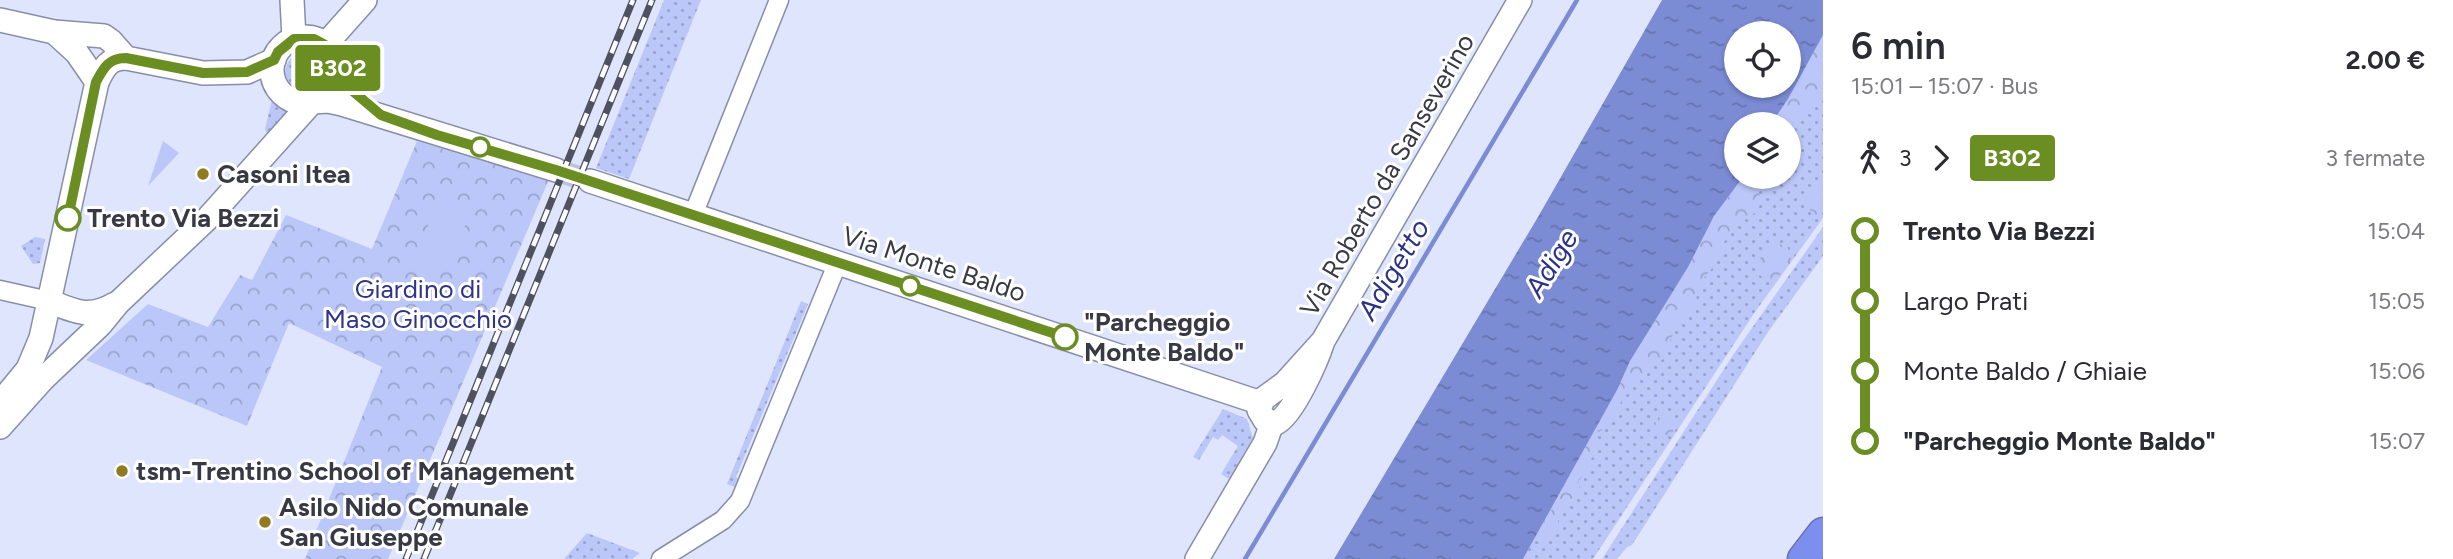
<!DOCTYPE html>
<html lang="it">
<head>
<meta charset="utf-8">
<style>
	:root { --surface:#fff; --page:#f7f7f7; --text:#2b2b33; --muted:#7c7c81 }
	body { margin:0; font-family:Figtree,sans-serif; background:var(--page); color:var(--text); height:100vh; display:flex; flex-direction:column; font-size:26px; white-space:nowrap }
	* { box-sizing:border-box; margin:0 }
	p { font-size:23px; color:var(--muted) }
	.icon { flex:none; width:38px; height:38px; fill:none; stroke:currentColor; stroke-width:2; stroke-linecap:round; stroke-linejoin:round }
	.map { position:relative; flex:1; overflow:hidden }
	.details { display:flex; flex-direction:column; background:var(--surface); width:630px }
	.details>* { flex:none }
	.badge { padding:0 14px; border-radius:5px; font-size:24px; line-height:46px }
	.controls { position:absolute; left:1724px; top:21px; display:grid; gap:14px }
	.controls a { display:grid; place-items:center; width:77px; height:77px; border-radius:50%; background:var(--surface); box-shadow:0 2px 5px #0004; font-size:35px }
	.map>.badge { position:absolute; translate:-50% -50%; box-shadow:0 0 0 4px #fff }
	.legs { display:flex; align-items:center; gap:10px; height:77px; padding:0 28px; font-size:23px }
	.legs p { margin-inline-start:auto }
	.overview { display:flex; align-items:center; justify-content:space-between; height:119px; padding:0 28px }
	h1 { font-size:38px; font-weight:600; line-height:52px }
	ul { padding:0 28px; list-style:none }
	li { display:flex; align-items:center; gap:24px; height:70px; font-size:26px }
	li i { display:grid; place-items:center; width:10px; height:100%; margin:0 9px; background:currentColor }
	li i::after { content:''; width:18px; height:18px; margin:-9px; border:5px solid; border-radius:50%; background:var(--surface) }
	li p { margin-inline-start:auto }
	li:first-child i { background:linear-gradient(#0000 50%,currentColor 0) }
	li:last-child i { background:linear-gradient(currentColor 50%,#0000 0) }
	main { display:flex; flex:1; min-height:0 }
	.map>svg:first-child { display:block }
	.grass { fill:url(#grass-dots) }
	.forest { fill:url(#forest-crowns) }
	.garden { fill:#bbc7f9 }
	.water { fill:url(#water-ripples); fill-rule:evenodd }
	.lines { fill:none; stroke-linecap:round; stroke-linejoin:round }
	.stream { stroke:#7b8bd4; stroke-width:4.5 }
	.secondary-tunnel { stroke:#bdc3d7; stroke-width:23; stroke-dasharray:23 11; stroke-linecap:butt }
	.street-casing { stroke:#878ea8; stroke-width:21 }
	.secondary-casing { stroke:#878ea8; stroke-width:26 }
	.highway-casing { stroke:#6471b3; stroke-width:33 }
	.street { stroke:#fff; stroke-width:18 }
	.secondary { stroke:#fff; stroke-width:23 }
	.highway { stroke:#7c8eee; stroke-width:30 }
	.rail-casing { stroke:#4e515e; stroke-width:7 }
	.rail { stroke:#fff; stroke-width:4.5; stroke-dasharray:13; stroke-linecap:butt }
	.line-1-casing { stroke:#fff; stroke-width:16 }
	.line-1 { stroke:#6b8e23; stroke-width:10 }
	.stop-1-dot { fill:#fff; stroke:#6b8e23; stroke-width:3.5 }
	.poi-dot { fill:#917a20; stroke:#fff; stroke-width:2.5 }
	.labels { text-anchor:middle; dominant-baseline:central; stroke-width:6; stroke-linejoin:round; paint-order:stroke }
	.poi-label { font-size:26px; font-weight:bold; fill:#373a45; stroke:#fff; text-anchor:start }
	.street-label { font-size:26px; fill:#373a45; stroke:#fff }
	.stop-label { font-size:26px; font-weight:bold; fill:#373a45; stroke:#fff; text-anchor:start }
	.park-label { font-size:26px; fill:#2d3489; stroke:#fff }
	.water-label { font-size:28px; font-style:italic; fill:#2b3288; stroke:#fff }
</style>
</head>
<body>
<main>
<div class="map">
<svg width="1823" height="559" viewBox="0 0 1823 559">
	<defs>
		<pattern id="grass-dots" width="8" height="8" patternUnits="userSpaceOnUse" patternTransform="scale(1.75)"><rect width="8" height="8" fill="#bbc7f9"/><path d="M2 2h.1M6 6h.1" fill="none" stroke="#99a3cb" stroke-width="1.8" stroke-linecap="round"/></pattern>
		<pattern id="forest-crowns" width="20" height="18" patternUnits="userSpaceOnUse" patternTransform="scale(1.75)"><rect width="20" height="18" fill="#bbc7f9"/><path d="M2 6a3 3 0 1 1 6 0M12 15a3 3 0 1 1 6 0" fill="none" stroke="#99a3cb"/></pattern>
		<pattern id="water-ripples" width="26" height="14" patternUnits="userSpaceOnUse" patternTransform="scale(1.75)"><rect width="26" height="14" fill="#7b8bd4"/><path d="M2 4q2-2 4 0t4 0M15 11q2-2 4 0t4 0" fill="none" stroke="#6673ae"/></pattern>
	</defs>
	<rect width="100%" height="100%" fill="#dfe5fc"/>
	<!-- grass -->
	<g class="grass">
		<path d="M664 0H701L629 179 596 168Z"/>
		<path d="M1823 35V218L1755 312 1593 559H1523L1617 390 1630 361 1714 216 1743 177H1788V124H1771L1788 99Z"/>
		<circle cx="306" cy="73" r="21"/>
		<path d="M272 100 288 113 268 137 265 129Z"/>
		<path d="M1823 227V256L1768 332 1632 545 1627 547 1617 559H1602L1733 355Z"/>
		<path d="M35 237 45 239 40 263 33 264 21 246Z"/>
		<path d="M801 301 808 304 736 477 740 480 737 488 727 484Z"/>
		<path d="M1223 409 1247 419 1253 438 1229 479 1221 474 1238 446 1222 435 1218 440 1213 437 1199 460 1193 457Z"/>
		<path d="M587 533 640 553 632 559H564Z"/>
	</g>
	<!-- forest -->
	<g class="forest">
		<path d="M1823 35V87L1813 105 1789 132 1788 124H1771L1788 99Z"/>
		<path d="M417 141 495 165 497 162 550 177 388 559H305L382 367 289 323 247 426 86 360 148 304 208 327 240 275 252 280 286 215 372 249Z"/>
		<path d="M1742 179C1750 180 1755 183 1758 191 1768 216 1741 217 1730 232 1723 241 1723 251 1714 260L1713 267 1699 284 1696 300 1679 324 1669 342 1666 357C1642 374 1618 399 1609 427L1598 432 1596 428 1630 361 1688 267 1714 216Z"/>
		<path d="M1823 182V212L1815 215 1807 207 1806 196 1817 184Z"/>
		<path d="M1778 243 1788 248 1791 259 1783 272 1773 281 1764 280 1760 275 1758 260Z"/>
		<path d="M1665 413 1674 418 1673 435H1664L1655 431 1656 419Z"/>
		<path d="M1594 439 1597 442 1598 451 1587 464 1588 471 1578 481 1580 486 1575 498 1568 500 1564 510 1557 517 1559 524 1539 542 1535 540 1589 440Z"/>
	</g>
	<!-- garden -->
	<g class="garden">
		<path d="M163 141 179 153 148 186Z"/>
		<path d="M443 197 466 207 470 214 446 270 438 272 418 263 415 256 439 201Z"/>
	</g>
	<!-- water -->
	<path class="water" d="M1662 0H1823V35L1788 99 1771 124H1736V177H1743L1714 216 1688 267 1630 361 1617 390 1523 559H1334L1538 217ZM1736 33H1788V86H1736Z"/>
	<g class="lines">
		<!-- stream -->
		<path class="stream" d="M1245 559 1577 0"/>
		<!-- secondary-tunnel -->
		<path class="secondary-tunnel" d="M556 170 590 181"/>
		<defs>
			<g id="street">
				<path d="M693 215 779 0"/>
				<path d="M0 290 49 301"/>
				<path d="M661 559 723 520 740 501 838 262"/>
			</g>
			<g id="secondary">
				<path d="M292 0 294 39"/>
				<path d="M0 20 54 32 104 36 111 41 126 58 203 73 247 72 274 60"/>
				<path d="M54 32 77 53 97 82"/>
				<circle cx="305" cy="70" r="33"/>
				<path d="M325 45 365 0"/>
				<path d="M312 102 328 101 342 104 556 170"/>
				<path d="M590 181 1261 403"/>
				<path d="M49 301C76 312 89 319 115 304"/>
				<path d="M1323 341 1285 383 1263 399 1259 410 1265 420 1276 423C1293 415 1317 360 1323 341L1520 0"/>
				<path d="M0 403 28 369 41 338 97 82C104 67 109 58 126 58"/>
				<path d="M0 427 42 380 100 325 118 303 209 217 311 103"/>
				<path d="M1197 559 1265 443 1272 423"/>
			</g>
			<path id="highway" d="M1803 559 1823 533"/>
		</defs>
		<!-- street casing -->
		<use href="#street" class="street-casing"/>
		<!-- secondary casing -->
		<use href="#secondary" class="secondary-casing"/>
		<!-- highway casing -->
		<use href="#highway" class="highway-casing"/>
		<!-- street -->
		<use href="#street" class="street"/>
		<!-- secondary -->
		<use href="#secondary" class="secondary"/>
		<!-- highway -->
		<use href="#highway" class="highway"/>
		<defs>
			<g id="rail">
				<path d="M406 559 633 0"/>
				<path d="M424 559 652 0"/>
			</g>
		</defs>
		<!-- rail casing -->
		<use href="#rail" class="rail-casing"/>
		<!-- rail -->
		<use href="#rail" class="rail"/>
	</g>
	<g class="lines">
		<defs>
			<path id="line-1" d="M68 218 96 82C104 67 109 58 126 58L203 73 247 72 274 60 278 52 294 39H314L325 45 331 51 342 82 381 115 437 135 556 170 1065 337"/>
		</defs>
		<!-- line-1 casing -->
		<use href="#line-1" class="line-1-casing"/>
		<!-- line-1 -->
		<use href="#line-1" class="line-1"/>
	</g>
	<!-- markers -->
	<g class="stop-1-dot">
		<circle cx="480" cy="147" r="9"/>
		<circle cx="68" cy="218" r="12"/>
		<circle cx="910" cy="286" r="9"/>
		<circle cx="1065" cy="337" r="12"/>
	</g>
	<g class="poi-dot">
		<circle cx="203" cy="174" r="7"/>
		<circle cx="122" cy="471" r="7"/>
		<circle cx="265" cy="522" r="7"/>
	</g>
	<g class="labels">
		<!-- poi labels -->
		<g class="poi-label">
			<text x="217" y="174">Casoni Itea</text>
			<text x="136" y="471">tsm-Trentino School of Management</text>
			<text x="279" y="507">Asilo Nido Comunale<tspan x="279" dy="30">San Giuseppe</tspan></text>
		</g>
		<!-- street labels -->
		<g class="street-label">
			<text transform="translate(1387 175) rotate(-60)">Via Roberto da Sanseverino</text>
			<text transform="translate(934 264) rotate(18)">Via Monte Baldo</text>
		</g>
		<!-- stop labels -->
		<g class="stop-label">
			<text x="87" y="218">Trento Via Bezzi</text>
			<text x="1084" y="322">"Parcheggio<tspan x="1084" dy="30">Monte Baldo"</tspan></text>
		</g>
		<!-- park labels -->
		<g class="park-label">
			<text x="418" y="289">Giardino di<tspan x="418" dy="30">Maso Ginocchio</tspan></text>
		</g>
		<!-- water labels -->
		<g class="water-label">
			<text transform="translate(1551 263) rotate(-58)">Adige</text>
			<text transform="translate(1393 269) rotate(-59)">Adigetto</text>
		</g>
	</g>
</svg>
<div class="controls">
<a><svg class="icon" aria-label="locate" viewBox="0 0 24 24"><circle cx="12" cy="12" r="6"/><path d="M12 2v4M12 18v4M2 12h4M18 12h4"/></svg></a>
<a><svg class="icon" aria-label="layers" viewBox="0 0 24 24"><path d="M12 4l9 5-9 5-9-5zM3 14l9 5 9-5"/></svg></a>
</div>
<b class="badge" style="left:338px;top:68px;background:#6b8e23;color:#fff">B302</b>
</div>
<section class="details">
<div class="overview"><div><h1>6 min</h1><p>15:01 – 15:07 · Bus</p></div><b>2.00 €</b></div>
<div class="legs"><svg class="icon" aria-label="walk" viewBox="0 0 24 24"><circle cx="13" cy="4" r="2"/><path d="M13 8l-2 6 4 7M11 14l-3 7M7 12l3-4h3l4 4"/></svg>3<svg class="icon" aria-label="forward" viewBox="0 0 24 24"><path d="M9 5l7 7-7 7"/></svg><b class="badge" style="background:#6b8e23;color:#fff">B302</b><p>3 fermate</p></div>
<ul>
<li><i style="color:#6b8e23"></i><b>Trento Via Bezzi</b><p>15:04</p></li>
<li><i style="color:#6b8e23"></i><span>Largo Prati</span><p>15:05</p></li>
<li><i style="color:#6b8e23"></i><span>Monte Baldo / Ghiaie</span><p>15:06</p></li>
<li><i style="color:#6b8e23"></i><b>&quot;Parcheggio Monte Baldo&quot;</b><p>15:07</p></li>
</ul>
</section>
</main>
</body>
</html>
